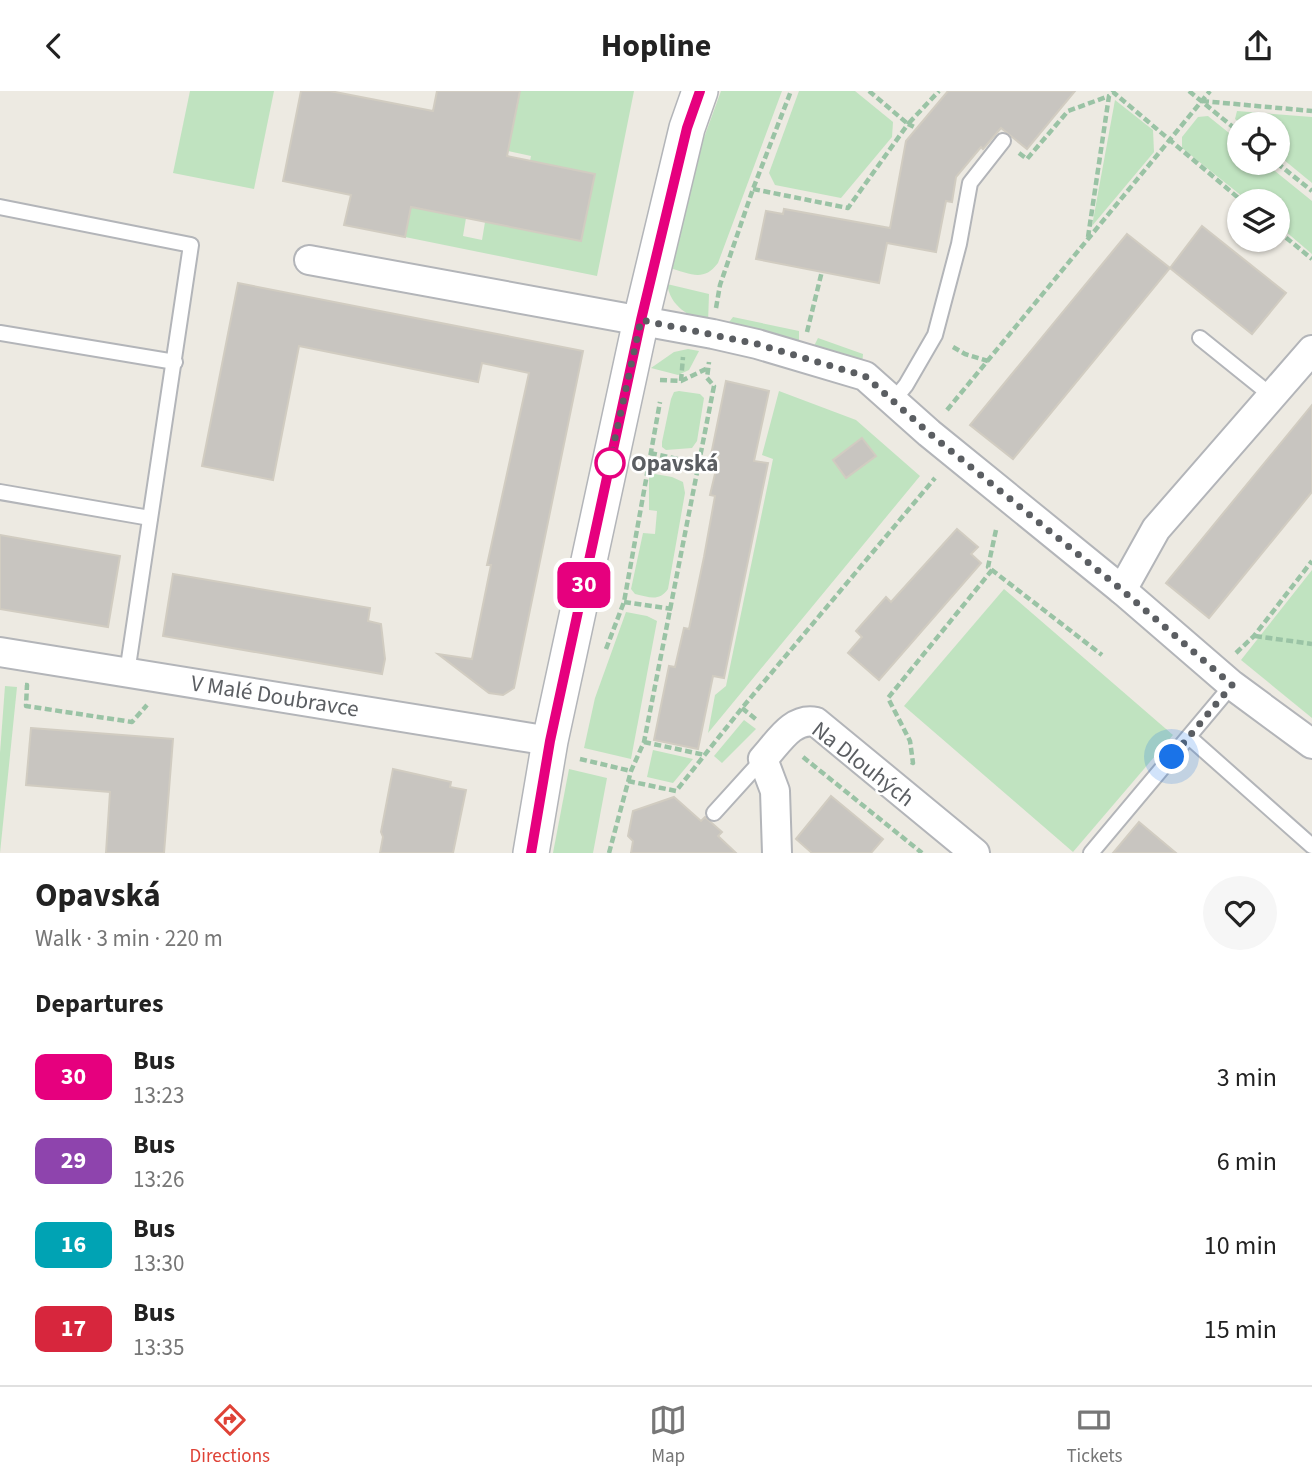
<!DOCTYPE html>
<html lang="en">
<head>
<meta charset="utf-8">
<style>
	:root { --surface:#fff; --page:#f6f6f6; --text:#222; --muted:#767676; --line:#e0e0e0; --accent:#df4236 }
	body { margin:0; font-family:"Source Sans 3",sans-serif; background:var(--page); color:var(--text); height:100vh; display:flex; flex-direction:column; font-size:26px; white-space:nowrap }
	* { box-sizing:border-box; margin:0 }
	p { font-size:23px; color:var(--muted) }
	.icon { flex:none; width:38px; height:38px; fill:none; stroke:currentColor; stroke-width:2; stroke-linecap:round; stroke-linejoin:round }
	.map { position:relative; height:762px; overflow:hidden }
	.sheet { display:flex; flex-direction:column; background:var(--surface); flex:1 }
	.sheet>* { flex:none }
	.badge { padding:0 14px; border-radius:10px; font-size:24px; line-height:46px }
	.controls { position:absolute; left:1227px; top:21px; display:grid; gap:14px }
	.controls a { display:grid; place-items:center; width:63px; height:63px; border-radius:50%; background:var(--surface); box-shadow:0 2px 5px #0004; font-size:35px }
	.you { position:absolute; width:35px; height:35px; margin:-18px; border:5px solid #fff; border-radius:50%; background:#1a73e8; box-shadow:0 0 0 10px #1a73e833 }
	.map>.badge { position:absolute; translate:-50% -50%; box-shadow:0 0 0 4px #fff }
	h2 { padding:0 35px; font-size:26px; line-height:63px }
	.round { display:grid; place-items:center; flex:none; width:74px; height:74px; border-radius:37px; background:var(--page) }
	.summary { display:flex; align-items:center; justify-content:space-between; height:119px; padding:0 35px }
	h1 { font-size:33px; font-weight:700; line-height:52px }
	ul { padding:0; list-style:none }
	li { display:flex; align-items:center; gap:21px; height:84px; padding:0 35px }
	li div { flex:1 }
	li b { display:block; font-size:26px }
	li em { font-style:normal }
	li .badge { min-width:77px; font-weight:700; text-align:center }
	header { display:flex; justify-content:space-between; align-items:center; height:91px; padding:0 35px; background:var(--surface); font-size:32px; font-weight:700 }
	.menu { display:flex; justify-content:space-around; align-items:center; height:98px; border-top:2px solid var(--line); background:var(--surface); font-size:19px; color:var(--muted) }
	.menu a { display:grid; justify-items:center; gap:4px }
	.menu .selected { color:var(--accent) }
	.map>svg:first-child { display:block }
	.green { fill:#c0e3c0; fill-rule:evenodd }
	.building { fill:#c8c5c0; stroke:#d1ccc1; stroke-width:2 }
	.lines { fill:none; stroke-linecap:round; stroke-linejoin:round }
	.service-casing { stroke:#b3b5b9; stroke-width:18 }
	.minor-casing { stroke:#b3b5b9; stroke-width:32 }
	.tertiary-casing { stroke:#b3b5b9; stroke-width:38 }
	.path { stroke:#9ac3a5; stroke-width:4.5; stroke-dasharray:7 3.5; stroke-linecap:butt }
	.service { stroke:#fff; stroke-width:14 }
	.minor { stroke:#fff; stroke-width:28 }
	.tertiary { stroke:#fff; stroke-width:35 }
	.line-casing { stroke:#fff; stroke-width:16 }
	.line { stroke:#e6007e; stroke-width:10 }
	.walk { stroke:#5b5e62; stroke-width:7; stroke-dasharray:0 12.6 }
	.stop-dot { fill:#fff; stroke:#e6007e; stroke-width:3.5 }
	.labels { text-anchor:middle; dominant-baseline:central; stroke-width:5; stroke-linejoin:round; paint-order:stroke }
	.stop-label { font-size:23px; font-weight:bold; fill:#5b5e62; stroke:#fff; text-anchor:start }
	.street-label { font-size:23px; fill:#5b5e62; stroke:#fff }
</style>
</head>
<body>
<header><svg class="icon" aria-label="back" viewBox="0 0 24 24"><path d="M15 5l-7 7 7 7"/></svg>Hopline<svg class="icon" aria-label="share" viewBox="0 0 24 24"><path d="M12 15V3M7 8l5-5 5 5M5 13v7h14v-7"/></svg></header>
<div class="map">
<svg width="1312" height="762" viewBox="0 0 1312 762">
	<rect width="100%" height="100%" fill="#edeae2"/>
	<!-- green -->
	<g class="green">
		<path d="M190 0H274L254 98 173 82Z"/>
		<path d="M520 0H634L597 185 405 146 411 116 466 127 463 145 482 149 485 131 581 150 594 83 530 70 531 65 508 60Z"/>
		<path d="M721 0H782L718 172C703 192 690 182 669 177L689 88Z"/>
		<path d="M799 0H855L893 31 892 46 841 107 775 94 769 82Z"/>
		<path d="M1115 9 1153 39 1154 61 1092 135Z"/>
		<path d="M1237 20 1312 26V92L1278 64V33H1241L1235 28Z"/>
		<path d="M1208 25 1239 50V72H1265L1312 110V163L1278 134V110H1248L1182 57V46L1198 26Z"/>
		<path d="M667 193 709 203 708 232C687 224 671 216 667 193Z"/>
		<path d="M733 226 799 240V251L726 235Z"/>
		<path d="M818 247 863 263 862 274 814 255Z"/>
		<path d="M688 258 699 260 689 279 678 284 651 277 674 261Z"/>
		<path d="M679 300 700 303 704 307 697 350 692 357 666 359 662 356V351L671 308 674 301Z"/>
		<path d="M779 300 856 329 920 385 708 642 715 604 726 595 773 368 762 364ZM862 347 876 365 846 387 833 369Z"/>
		<path d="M655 383 672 386 683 391 685 402 668 498C659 511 649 506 635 503L631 498 643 442 655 443 657 420 649 419V386Z"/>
		<path d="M1312 479V627L1241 569Z"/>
		<path d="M1004 498 1173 644 1073 761 904 615Z"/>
		<path d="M626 521 647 525 657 530 631 668 584 657 595 607Z"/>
		<path d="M5 595 17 596 0 762V662Z"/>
		<path d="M744 629 756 638 722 672 714 665Z"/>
		<path d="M653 659 693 668 673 692 647 686Z"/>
		<path d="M569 678 607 687 593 762H553Z"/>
	</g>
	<!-- building -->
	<g class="building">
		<path d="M301 0H330L433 20 437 0H520L507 65 595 83 581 150 411 116 405 146 344 134 351 104 283 90Z"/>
		<path d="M948 0H1075L1027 58 1001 37 983 58 981 56 956 86 952 111 946 110 936 161 887 152 879 192 756 168 766 120 783 123 784 118 890 137 906 50Z"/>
		<path d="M1202 135 1286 202 1252 243 1170 177Z"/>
		<path d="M1127 143 1170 177 1013 368 970 334Z"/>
		<path d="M238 192 583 260 514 597 503 604 489 602 438 563 472 568 491 474H487L529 282 482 272 478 291 299 255 273 389 202 375Z"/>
		<path d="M726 290 769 300 754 370 768 372 724 587 713 585 698 658 654 649 669 575 675 576 684 537 689 538 704 466 715 405 710 404 719 366 711 364Z"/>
		<path d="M1312 314V401L1209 527 1166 492Z"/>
		<path d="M862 347 876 365 846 387 833 369Z"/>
		<path d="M957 438 978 456 971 463 981 472 879 589 848 562 862 546 856 540 886 506 891 511Z"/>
		<path d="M0 444 120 465 108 536 0 518Z"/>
		<path d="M173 483 370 517 368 530 381 533 385 568 382 583 163 545Z"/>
		<path d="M31 637 173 648 164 762H106L110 701 26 694Z"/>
		<path d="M393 678 451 691 450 696 466 699 453 762H380L383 746 381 741Z"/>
		<path d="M831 705 883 748 871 762H812L796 748Z"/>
		<path d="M674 706 701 730 705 726 722 741 718 745 736 762H631L633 750 628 745 633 720Z"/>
		<path d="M1139 731 1176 762H1113Z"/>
	</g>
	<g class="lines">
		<defs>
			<g id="service">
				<path d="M0 116 191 154 127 582"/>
				<path d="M0 242 175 271"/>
				<path d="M1200 247 1272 305"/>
				<path d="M893 310 906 294 935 244 959 153 970 92 1003 50"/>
				<path d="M0 401 150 427"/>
				<path d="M1189 646 1312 755"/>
				<path d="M714 722 763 668"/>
				<path d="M1091 762 1232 594"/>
			</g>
			<g id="minor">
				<path d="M309 169 713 243 757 253 865 285 929 342 1122 499 1232 594 1312 653"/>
				<path d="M1122 499 1156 438 1312 259"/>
				<path d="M0 561 550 650"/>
				<path d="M777 762 775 700 763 668C778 652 792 626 816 631L975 762"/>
			</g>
			<path id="tertiary" d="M531 762 550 650 641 229 687 37 700 0"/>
		</defs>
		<!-- service casing -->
		<use href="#service" class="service-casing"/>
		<!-- minor casing -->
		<use href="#minor" class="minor-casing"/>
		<!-- tertiary casing -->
		<use href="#tertiary" class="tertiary-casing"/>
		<!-- path -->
		<g class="path">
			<path d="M869 0 908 33 939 0"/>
			<path d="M1189 0 1239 41"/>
			<path d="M1202 10 1312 20"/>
			<path d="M1019 62 1027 68 1068 20 1109 5"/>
			<path d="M1277 72 1312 100"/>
			<path d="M753 98 848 117 908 33 916 37"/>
			<path d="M1278 140 1312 168"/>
			<path d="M1088 146 1109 5 1113 1 1242 110"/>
			<path d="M716 217 720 194 753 98 791 0"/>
			<path d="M807 241 822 180"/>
			<path d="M953 256 965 263 988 270"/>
			<path d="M660 289 681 290 708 277"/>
			<path d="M681 290 683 266"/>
			<path d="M947 319 1210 0"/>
			<path d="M650 362 700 373"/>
			<path d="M996 439 988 476 1102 564"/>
			<path d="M624 511 672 518"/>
			<path d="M1255 545 1312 553"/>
			<path d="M606 558 624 511 660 311"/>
			<path d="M1236 562 1254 545 1312 470"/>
			<path d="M25 594H27L26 615 132 631 147 614"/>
			<path d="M742 617 758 630"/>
			<path d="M644 651 705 664"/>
			<path d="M803 666 922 762"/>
			<path d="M580 668 631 680"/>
			<path d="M911 671 913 672 910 650 888 607 992 479"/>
			<path d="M628 690 676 700 742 617 935 387"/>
			<path d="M609 762 631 680 644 651 714 295 707 287 709 271"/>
		</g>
		<!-- service -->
		<use href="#service" class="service"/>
		<!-- minor -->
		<use href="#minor" class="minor"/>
		<!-- tertiary -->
		<use href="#tertiary" class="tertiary"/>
	</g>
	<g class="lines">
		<defs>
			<path id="line" d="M531 762 550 650 641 229 687 37 700 0"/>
		</defs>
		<!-- line casing -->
		<use href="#line" class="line-casing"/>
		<!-- line -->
		<use href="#line" class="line"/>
		<!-- walk -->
		<path class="walk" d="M610 372 607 384 641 229 757 253 865 285 929 342 1122 499 1232 594 1172 666"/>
	</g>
	<!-- markers -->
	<circle class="stop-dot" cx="610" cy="372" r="14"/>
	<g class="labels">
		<!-- stop labels -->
		<g class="stop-label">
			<text x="631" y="372">Opavská</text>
		</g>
		<!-- street labels -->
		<g class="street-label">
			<text transform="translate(275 605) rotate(9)">V Malé Doubravce</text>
			<text transform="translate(863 673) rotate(38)">Na Dlouhých</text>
		</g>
	</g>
</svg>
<div class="controls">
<a><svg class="icon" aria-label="locate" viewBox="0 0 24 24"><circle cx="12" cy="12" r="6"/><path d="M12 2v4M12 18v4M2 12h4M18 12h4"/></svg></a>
<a><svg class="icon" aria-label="layers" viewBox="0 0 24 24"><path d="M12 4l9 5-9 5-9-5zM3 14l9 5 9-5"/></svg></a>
</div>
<div class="you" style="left:1172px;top:666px"></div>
<b class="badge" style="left:584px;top:494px;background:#e6007e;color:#fff">30</b>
</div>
<section class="sheet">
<div class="summary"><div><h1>Opavská</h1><p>Walk · 3 min · 220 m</p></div><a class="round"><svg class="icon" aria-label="heart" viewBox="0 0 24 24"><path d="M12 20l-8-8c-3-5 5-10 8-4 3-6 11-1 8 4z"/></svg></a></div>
<h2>Departures</h2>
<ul>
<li><span class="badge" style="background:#e6007e;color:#fff">30</span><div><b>Bus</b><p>13:23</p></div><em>3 min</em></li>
<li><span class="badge" style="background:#8e44ad;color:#fff">29</span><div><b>Bus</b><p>13:26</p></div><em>6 min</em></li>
<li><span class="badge" style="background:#00a3b4;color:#fff">16</span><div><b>Bus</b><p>13:30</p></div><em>10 min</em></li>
<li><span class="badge" style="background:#d7263d;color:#fff">17</span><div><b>Bus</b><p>13:35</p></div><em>15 min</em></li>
</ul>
</section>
<nav class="menu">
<a class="selected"><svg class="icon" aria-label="directions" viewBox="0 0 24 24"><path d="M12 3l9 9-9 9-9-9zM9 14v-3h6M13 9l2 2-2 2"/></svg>Directions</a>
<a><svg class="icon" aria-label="map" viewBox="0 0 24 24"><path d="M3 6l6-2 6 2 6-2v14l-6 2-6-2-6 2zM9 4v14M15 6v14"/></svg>Map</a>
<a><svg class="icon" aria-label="tickets" viewBox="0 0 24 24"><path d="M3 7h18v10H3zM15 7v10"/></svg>Tickets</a>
</nav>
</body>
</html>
